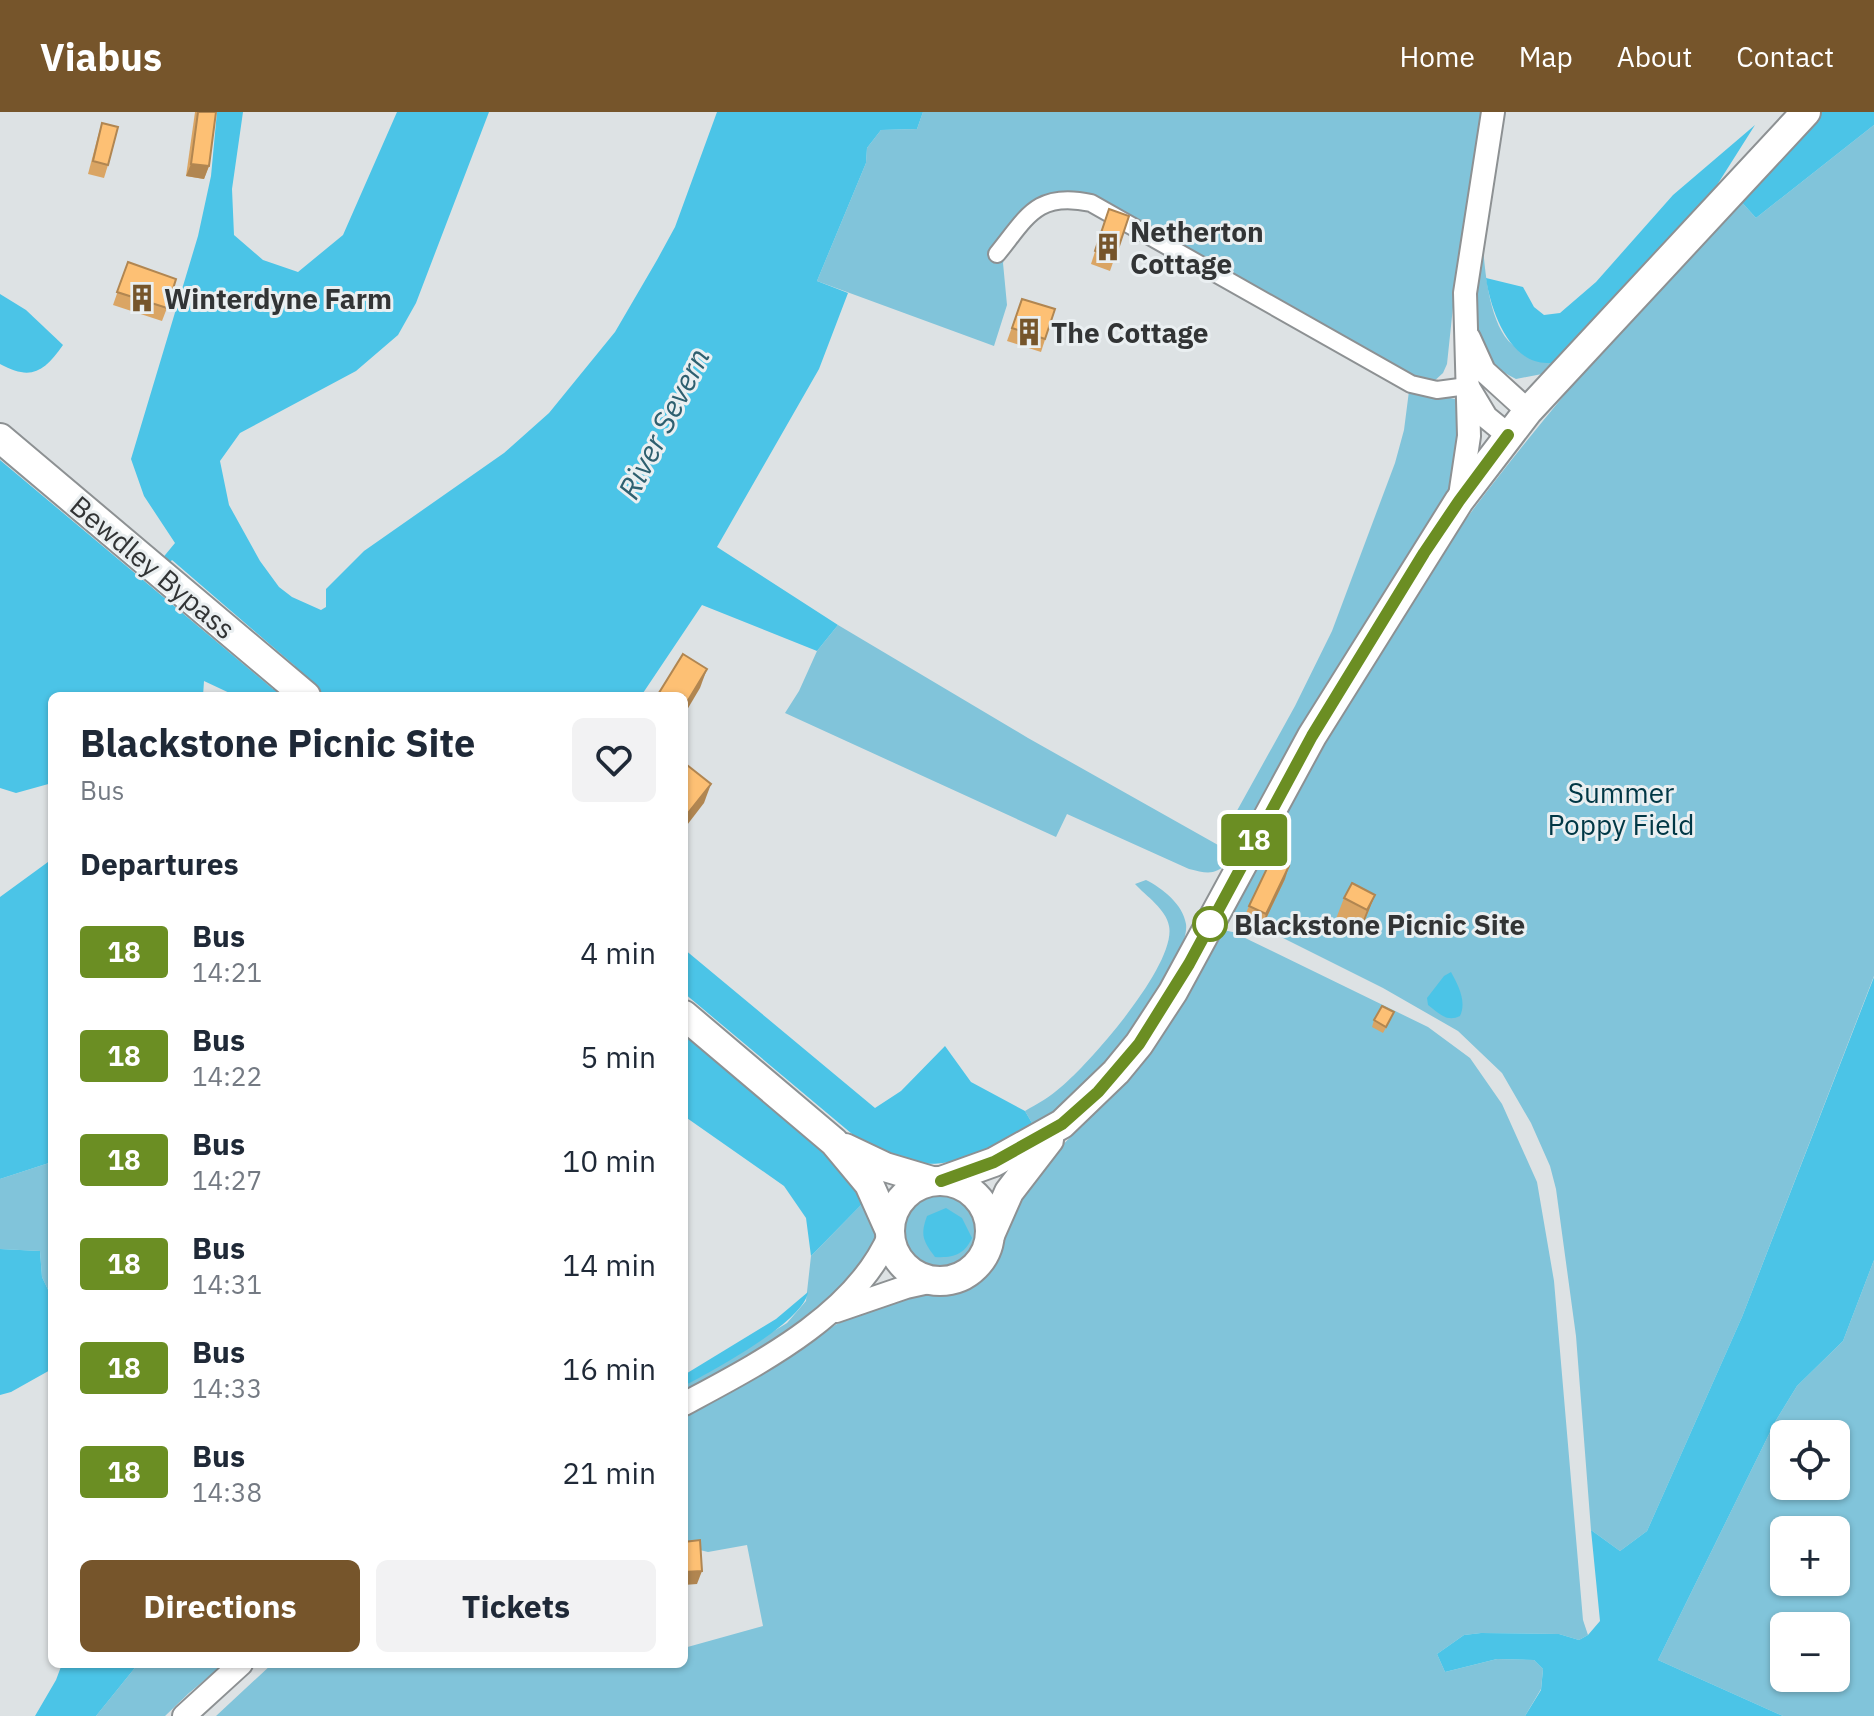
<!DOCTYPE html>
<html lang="en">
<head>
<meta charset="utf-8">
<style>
	:root { --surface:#fff; --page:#f2f2f3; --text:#1f2937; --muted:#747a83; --accent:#76552b }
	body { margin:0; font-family:"IBM Plex Sans",sans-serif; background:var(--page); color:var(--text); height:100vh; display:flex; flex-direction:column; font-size:30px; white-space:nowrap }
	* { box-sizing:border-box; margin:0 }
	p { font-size:26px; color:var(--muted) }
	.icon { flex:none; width:44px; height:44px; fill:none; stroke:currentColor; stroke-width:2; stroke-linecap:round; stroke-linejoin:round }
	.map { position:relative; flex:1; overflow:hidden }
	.panel { position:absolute; left:48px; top:580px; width:640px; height:976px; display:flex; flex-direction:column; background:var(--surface); border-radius:12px; box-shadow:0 2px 6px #0004 }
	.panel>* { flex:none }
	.badge { padding:0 16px; border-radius:6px; font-size:28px; line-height:52px }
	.controls { position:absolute; left:1770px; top:1308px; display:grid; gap:16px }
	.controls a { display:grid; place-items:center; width:80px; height:80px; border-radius:12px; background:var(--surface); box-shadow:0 2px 6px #0004; font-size:40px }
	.map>.badge { position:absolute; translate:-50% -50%; box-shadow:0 0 0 4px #fff }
	h2 { padding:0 32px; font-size:30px; line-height:72px }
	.round { display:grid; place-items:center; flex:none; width:84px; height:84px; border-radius:12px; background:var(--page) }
	.overview { display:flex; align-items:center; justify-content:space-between; height:136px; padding:0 32px }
	h1 { font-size:38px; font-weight:700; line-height:60px }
	.cta { display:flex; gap:16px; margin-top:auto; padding:16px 32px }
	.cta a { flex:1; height:92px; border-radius:12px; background:var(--accent); color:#fff; font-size:32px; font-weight:700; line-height:92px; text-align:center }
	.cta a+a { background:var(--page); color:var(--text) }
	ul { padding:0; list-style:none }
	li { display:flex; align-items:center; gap:24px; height:104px; padding:0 32px }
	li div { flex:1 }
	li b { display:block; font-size:30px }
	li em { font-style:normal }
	li .badge { min-width:88px; font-weight:700; text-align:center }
	header { display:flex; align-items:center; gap:48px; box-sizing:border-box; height:112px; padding:0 40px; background:var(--accent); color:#fff }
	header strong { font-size:38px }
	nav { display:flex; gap:44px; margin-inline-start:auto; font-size:28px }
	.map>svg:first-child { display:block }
	.green { fill:#81c4da; fill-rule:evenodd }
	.forest { fill:#4bc4e7 }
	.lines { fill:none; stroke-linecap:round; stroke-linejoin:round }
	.street-casing { stroke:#8d9193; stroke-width:20 }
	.secondary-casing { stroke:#8d9193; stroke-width:26 }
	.highway-casing { stroke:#8d9193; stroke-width:32 }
	.street { stroke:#fff; stroke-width:16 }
	.secondary { stroke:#fff; stroke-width:22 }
	.highway { stroke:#fff; stroke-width:28 }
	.wall { fill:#daa564 }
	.shaded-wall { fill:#b18651 }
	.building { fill:#fdc074; stroke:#b18651; stroke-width:2 }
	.line-casing { stroke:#fff; stroke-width:18 }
	.line { stroke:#6b8e23; stroke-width:12 }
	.stop-dot { fill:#fff; stroke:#6b8e23; stroke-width:4 }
	.labels { text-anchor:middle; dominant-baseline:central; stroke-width:6; stroke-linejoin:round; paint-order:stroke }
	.poi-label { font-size:28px; font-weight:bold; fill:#323435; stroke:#eaeff1; text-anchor:start }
	.street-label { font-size:28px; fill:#323435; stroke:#eaeff1 }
	.park-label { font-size:28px; fill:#003745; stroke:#eaeff1 }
	.stop-label { font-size:28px; font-weight:bold; fill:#323435; stroke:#eaeff1; text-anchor:start }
	.water-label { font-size:30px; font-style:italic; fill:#2e5f6f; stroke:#eaeff1 }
</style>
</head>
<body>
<header>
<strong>Viabus</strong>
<nav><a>Home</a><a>Map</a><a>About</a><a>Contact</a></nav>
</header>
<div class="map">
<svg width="1874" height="1604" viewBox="0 0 1874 1604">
	<rect width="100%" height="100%" fill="#dde2e4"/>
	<!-- green -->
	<g class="green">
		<path d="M923 0H1482L1455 176 1447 252 1443 261 1432 271 1441 284 1459 288 1461 300 1453 371 1375 496 1228 751C1214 764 1206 761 1189 757L1067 702 1056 725 785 601 799 579 817 539 838 513 1028 626 1218 733 1295 594 1332 519 1395 351 1404 318 1409 279 1089 94 1043 96 1008 136 1003 151 1007 193 994 234 817 169 866 51 867 36 881 18 917 17Z"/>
		<path d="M1874 13V864L1742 1205 1647 1419 1620 1439 1591 1418 1576 1224 1556 1077 1550 1054 1531 1011 1502 961 1458 919 1383 876 1249 809 1241 824 1428 915 1470 946 1502 992 1537 1070 1554 1169 1583 1508 1588 1523 1579 1528 1559 1522 1481 1521 1464 1523 1437 1542 1445 1560 1497 1547 1534 1548 1543 1557 1541 1577 1525 1604H216L272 1552H684V1536L763 1514 747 1433 708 1440 684 1434V1306L837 1212 900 1188 952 1176 978 1163 996 1138 1002 1114 1041 1055 1096 999 1219 820 1228 819 1237 821 1243 808 1233 799C1295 681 1357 563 1433 453 1524 322 1632 205 1737 85L1756 106Z"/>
		<path d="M1483 134C1485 161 1490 220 1517 236 1528 243 1547 245 1560 249L1542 262 1516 267C1462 241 1476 183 1483 134Z"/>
		<path d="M1146 768C1162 776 1183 792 1186 812 1190 840 1135 918 1116 941 1093 969 1062 993 1036 1018L1025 999C1037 992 1050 985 1061 975 1090 951 1177 852 1169 814 1166 797 1146 784 1135 772Z"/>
		<path d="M52 1050V1186L42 1165 40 1139 0 1137V1067Z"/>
		<circle cx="940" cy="1118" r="39"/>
		<path d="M865 1089 876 1128 863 1157 829 1188 770 1230 684 1282V1274L787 1211 806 1189 811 1144Z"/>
		<path d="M1874 1148V1604H1783L1658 1548 1775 1310 1797 1274 1843 1229ZM1784 1322H1836V1374H1784ZM1784 1418H1836V1470H1784ZM1784 1514H1836V1566H1784Z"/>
		<path d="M138 1552H224L189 1581 165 1604H96Z"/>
	</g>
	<!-- forest -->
	<g class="forest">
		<path d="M217 0H243L232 77 234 123 263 148 298 160 343 123 397 0H489L416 191 398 223 356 259 240 321 220 349 229 393 260 449 279 475 292 485 321 498 326 495V477L364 439 504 341 549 301 615 220 657 148 675 115 717 0H923L917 17 881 18 867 36 866 51 817 169 848 181 819 257 717 435 838 513 817 539 702 493 641 584H236L204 569 203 584H52V671L16 681 0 676V348L273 577 295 554 172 448 167 453 161 448 175 431 144 384 131 347 198 124 211 64Z"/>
		<path d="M1820 0H1874V13L1756 106 1737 85Z"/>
		<path d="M1755 13 1705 92 1560 249C1514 263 1491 202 1486 166L1523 175 1534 195 1544 203 1560 201 1596 170 1673 83Z"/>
		<path d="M0 182 26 198 63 233C44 260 31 269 0 252Z"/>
		<path d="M52 744V1050L0 1067V785L48 750Z"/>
		<path d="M684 837 875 996 901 979 945 934 971 970 1025 999 1036 1018C992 1036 947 1063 899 1047 887 1043 876 1037 864 1032L684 881Z"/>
		<path d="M1451 860C1458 873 1467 889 1460 904 1446 911 1438 900 1428 893L1427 886 1444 864Z"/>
		<path d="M1874 865V1148L1843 1229 1797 1274 1775 1310 1658 1548 1783 1604H1525L1541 1578 1543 1557 1534 1548 1497 1547 1445 1560 1437 1542 1464 1523 1481 1521 1559 1522 1579 1528 1588 1523 1600 1509 1591 1418 1620 1439 1647 1419 1742 1205Z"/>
		<path d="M684 922 831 1045 865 1089 811 1144 806 1106 784 1074 684 1004Z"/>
		<path d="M946 1096 962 1106 972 1126C964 1143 953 1146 935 1145 923 1129 920 1123 927 1104Z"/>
		<path d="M0 1137 40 1139 42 1165 52 1186V1257L11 1280 0 1283Z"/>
		<path d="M808 1180C804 1210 712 1259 684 1274V1263L776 1207Z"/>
		<path d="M62 1552H138L96 1604H35L56 1568Z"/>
	</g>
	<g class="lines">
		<defs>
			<path id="street" d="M997 142C1027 105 1037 79 1091 91L1411 272 1437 278 1467 274"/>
			<g id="secondary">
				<path d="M1469 226 1484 259 1528 299"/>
				<path d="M1468 275 1486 305 1508 323"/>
				<path d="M1460 384 1469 324 1465 181 1493 0"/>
				<path d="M836 1199 906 1175 938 1168"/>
				<path d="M684 1292C758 1252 856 1203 890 1122"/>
				<path d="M184 1604 241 1552"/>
			</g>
			<g id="highway">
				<path d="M0 326 306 584"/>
				<path d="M684 903 834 1030 869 1072 890 1119"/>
				<path d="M845 1036 885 1055 932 1069"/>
				<path d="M941 1069 994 1050 1062 1012 1116 960 1139 932 1173 880 1312 624 1459 389 1528 299 1806 0"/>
				<circle cx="940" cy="1119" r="50"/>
				<path d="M990 1123 1009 1080 1049 1028"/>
			</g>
		</defs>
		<!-- street casing -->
		<use href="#street" class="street-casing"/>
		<!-- secondary casing -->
		<use href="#secondary" class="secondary-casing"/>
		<!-- highway casing -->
		<use href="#highway" class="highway-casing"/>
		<!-- street -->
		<use href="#street" class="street"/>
		<!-- secondary -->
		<use href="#secondary" class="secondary"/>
		<!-- highway -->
		<use href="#highway" class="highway"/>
	</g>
	<!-- wall -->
	<g class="wall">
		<path d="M195 0H216L209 54 204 67 186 64Z"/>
		<path d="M102 11 108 53 104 66 88 62 98 24Z"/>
		<path d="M1109 97 1129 104 1110 159 1091 152Z"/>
		<path d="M128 150 167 196 162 209 113 193Z"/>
		<path d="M1022 187 1055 197 1041 240 1007 229Z"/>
		<path d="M1285 767 1262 815 1244 806 1249 794Z"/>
		<path d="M1375 783 1365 808 1357 824 1334 812 1344 786Z"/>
		<path d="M1391 907 1383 921 1372 915 1374 908Z"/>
	</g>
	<!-- shaded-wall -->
	<g class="shaded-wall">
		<path d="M191 52 209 54 204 67 186 64Z"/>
		<path d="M707 557 700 576 684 603V595Z"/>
		<path d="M711 672 704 691 684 717V706Z"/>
		<path d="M1289 754 1285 767 1262 815 1266 802Z"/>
		<path d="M1375 783 1365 808 1357 824 1367 798Z"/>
		<path d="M702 1459 697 1472 684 1473V1460Z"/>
	</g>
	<!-- building -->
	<g class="building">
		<path d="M198 0H216L209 54 191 52Z"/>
		<path d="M102 11 118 15 108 53 93 49Z"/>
		<path d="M1109 97 1129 104 1115 146 1095 139Z"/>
		<path d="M128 150 176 167 167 196 117 180Z"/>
		<path d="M1022 187 1055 197 1045 227 1012 216Z"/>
		<path d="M683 542 707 557 684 595V584H657Z"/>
		<path d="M687 653 711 672 684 706V656Z"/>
		<path d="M1272 746 1289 754 1266 802 1249 794Z"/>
		<path d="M1352 771 1375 783 1367 798 1344 786Z"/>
		<path d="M1382 894 1394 900 1386 915 1374 908Z"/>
		<path d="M700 1428 702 1459 684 1460V1430Z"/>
	</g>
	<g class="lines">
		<defs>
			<path id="line" d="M941 1069 994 1050 1062 1012 1098 980 1139 932 1189 852 1312 624 1424 441 1459 389 1508 323"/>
		</defs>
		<!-- line casing -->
		<use href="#line" class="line-casing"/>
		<!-- line -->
		<use href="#line" class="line"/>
	</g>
	<!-- icons -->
	<defs>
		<symbol id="building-bare" viewBox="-9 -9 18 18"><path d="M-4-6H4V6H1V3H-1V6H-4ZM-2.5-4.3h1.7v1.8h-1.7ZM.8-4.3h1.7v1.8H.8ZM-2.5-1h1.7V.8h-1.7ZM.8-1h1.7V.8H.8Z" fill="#76552b" stroke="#eaeff1" stroke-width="2.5" paint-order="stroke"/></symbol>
	</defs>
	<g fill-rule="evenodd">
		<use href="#building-bare" x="1088" y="115" width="40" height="40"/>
		<use href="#building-bare" x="122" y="166" width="40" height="40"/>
		<use href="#building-bare" x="1009" y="200" width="40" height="40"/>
	</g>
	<!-- markers -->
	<circle class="stop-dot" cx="1210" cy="812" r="16"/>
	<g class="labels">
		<!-- poi labels -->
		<g class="poi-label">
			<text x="1130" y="119">Netherton<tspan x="1130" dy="32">Cottage</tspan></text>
			<text x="164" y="186">Winterdyne Farm</text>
			<text x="1051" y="220">The Cottage</text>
		</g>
		<!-- street labels -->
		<g class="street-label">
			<text transform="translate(153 455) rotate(40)">Bewdley Bypass</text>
		</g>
		<!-- park labels -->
		<g class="park-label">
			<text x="1621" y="680">Summer<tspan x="1621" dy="32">Poppy Field</tspan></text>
		</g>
		<!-- stop labels -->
		<g class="stop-label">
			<text x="1234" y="812">Blackstone Picnic Site</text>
		</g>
		<!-- water labels -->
		<g class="water-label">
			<text transform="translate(663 311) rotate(-63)">River Severn</text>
		</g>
	</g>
</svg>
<div class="controls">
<a><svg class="icon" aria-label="locate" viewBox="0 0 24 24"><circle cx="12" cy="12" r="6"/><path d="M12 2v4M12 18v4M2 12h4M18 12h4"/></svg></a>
<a>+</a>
<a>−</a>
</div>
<b class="badge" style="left:1254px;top:728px;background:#6b8e23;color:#fff">18</b>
<section class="panel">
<div class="overview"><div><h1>Blackstone Picnic Site</h1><p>Bus</p></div><a class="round"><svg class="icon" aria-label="heart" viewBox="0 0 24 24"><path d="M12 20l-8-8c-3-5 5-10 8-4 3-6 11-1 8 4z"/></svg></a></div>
<h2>Departures</h2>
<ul>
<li><span class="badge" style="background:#6b8e23;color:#fff">18</span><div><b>Bus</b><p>14:21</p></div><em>4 min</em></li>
<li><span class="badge" style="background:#6b8e23;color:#fff">18</span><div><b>Bus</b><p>14:22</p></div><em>5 min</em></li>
<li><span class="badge" style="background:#6b8e23;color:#fff">18</span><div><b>Bus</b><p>14:27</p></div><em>10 min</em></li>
<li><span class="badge" style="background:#6b8e23;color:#fff">18</span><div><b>Bus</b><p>14:31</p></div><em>14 min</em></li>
<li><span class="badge" style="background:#6b8e23;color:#fff">18</span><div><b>Bus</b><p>14:33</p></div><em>16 min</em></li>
<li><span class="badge" style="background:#6b8e23;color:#fff">18</span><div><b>Bus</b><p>14:38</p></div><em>21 min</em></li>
</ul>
<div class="cta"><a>Directions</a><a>Tickets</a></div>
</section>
</div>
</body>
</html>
